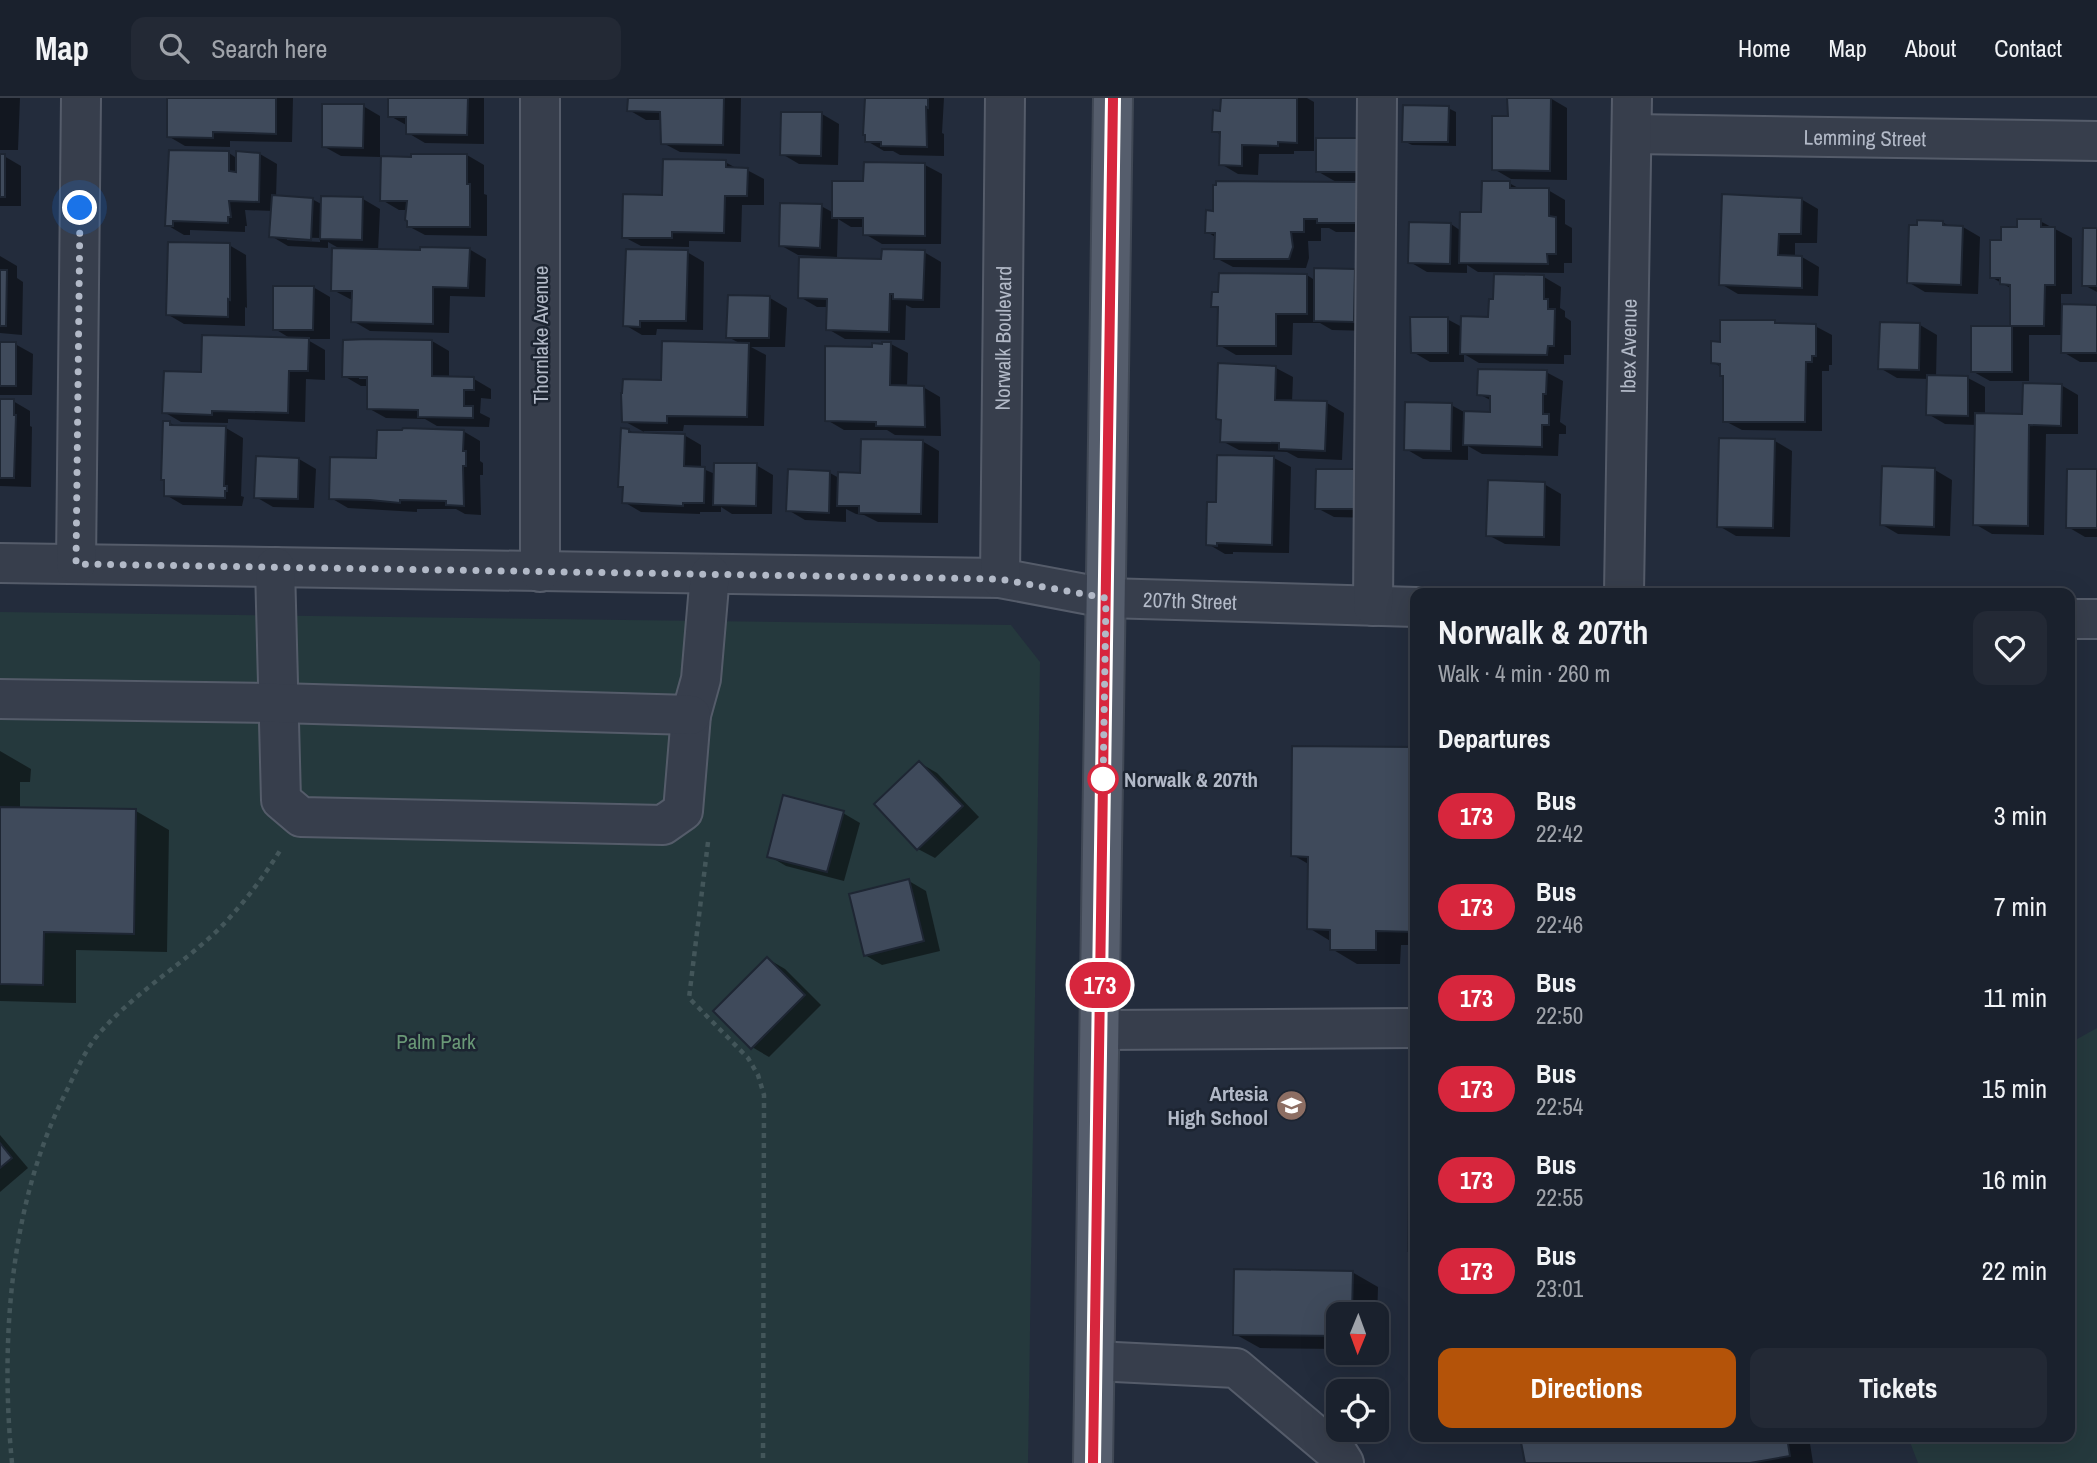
<!DOCTYPE html>
<html lang="en">
<head>
<meta charset="utf-8">
<style>
	:root { --surface:#1a212d; --page:#232935; --text:#f1f3f6; --muted:#9fa3aa; --line:#383e49; --accent:#b45309 }
	body { margin:0; font-family:"Archivo Narrow",sans-serif; background:var(--page); color:var(--text); height:100vh; display:flex; flex-direction:column; font-size:26px; white-space:nowrap }
	* { box-sizing:border-box; margin:0 }
	p { font-size:23px; color:var(--muted) }
	.icon { flex:none; width:38px; height:38px; fill:none; stroke:currentColor; stroke-width:2; stroke-linecap:round; stroke-linejoin:round }
	.map { position:relative; flex:1; overflow:hidden }
	.panel { position:absolute; left:1410px; top:490px; width:665px; height:854px; display:flex; flex-direction:column; background:var(--surface); border-radius:14px; box-shadow:0 7px 28px #0002,0 0 0 2px var(--line) }
	.panel>* { flex:none }
	.badge { padding:0 14px; border-radius:23px; font-size:24px; line-height:46px }
	.needle { width:46px; rotate:181deg }
	.buttons { position:absolute; left:1326px; top:1204px; display:grid; gap:14px }
	.buttons a { display:grid; place-items:center; width:63px; height:63px; border-radius:14px; background:var(--surface); box-shadow:0 7px 28px #0002,0 0 0 2px var(--line); font-size:35px }
	.you { position:absolute; width:35px; height:35px; margin:-18px; border:5px solid #fff; border-radius:50%; background:#1a73e8; box-shadow:0 0 0 10px #1a73e833 }
	.map>.badge { position:absolute; translate:-50% -50%; box-shadow:0 0 0 4px #fff }
	h2 { padding:0 28px; font-size:26px; line-height:63px }
	.round { display:grid; place-items:center; flex:none; width:74px; height:74px; border-radius:14px; background:var(--page) }
	.headline { display:flex; align-items:center; justify-content:space-between; height:119px; padding:0 28px }
	h1 { font-size:33px; font-weight:700; line-height:52px }
	.button { display:flex; gap:14px; margin-top:auto; padding:14px 28px }
	.button a { flex:1; height:80px; border-radius:14px; background:var(--accent); color:#fff; font-size:28px; font-weight:700; line-height:80px; text-align:center }
	.button a+a { background:var(--page); color:var(--text) }
	ul { padding:0; list-style:none }
	li { display:flex; align-items:center; gap:21px; height:91px; padding:0 28px }
	li div { flex:1 }
	li b { display:block; font-size:26px }
	li em { font-style:normal }
	li .badge { min-width:77px; font-weight:700; text-align:center }
	header { display:flex; align-items:center; gap:42px; box-sizing:border-box; height:98px; padding:0 35px; background:var(--surface); border-bottom:2px solid var(--line) }
	header strong { font-size:33px }
	nav { display:flex; gap:38px; margin-inline-start:auto; font-size:24px }
	.search { width:490px; height:63px; background:var(--page); display:flex; align-items:center; gap:18px; box-sizing:border-box; padding:0 24px; border-radius:14px; color:var(--muted); font-size:26px }
	.map>svg:first-child { display:block }
	.green { fill:#25393d }
	.shadow { fill:#0007; fill-rule:evenodd }
	.building { fill:#3f4a5b; stroke:#1e2633; stroke-width:2 }
	.lines { fill:none; stroke-linecap:round; stroke-linejoin:round }
	.minor-casing { stroke:#555c6a; stroke-width:42 }
	.major-casing { stroke:#404855; stroke-width:42 }
	.path { stroke:#43565a; stroke-width:4.5; stroke-dasharray:5 5; stroke-linecap:butt }
	.minor { stroke:#373e4c; stroke-width:38 }
	.major { stroke:#555d6c; stroke-width:38 }
	.line-casing { stroke:#fff; stroke-width:16 }
	.line { stroke:#d7263d; stroke-width:10 }
	.walk { stroke:#b2b9c7; stroke-width:7; stroke-dasharray:0 12.6 }
	.stop-dot { fill:#fff; stroke:#d7263d; stroke-width:3.5 }
	.labels { text-anchor:middle; dominant-baseline:central; stroke-width:5; stroke-linejoin:round; paint-order:stroke }
	.street-label { font-size:21px; fill:#b2b9c7; stroke:#1c2431 }
	.stop-label { font-size:21px; font-weight:bold; fill:#b2b9c7; stroke:#1c2431; text-anchor:start }
	.park-label { font-size:21px; fill:#699876; stroke:#1c2431 }
	.poi-label { font-size:21px; font-weight:bold; fill:#b2b9c7; stroke:#1c2431; text-anchor:end }
</style>
</head>
<body>
<header>
<strong>Map</strong>
<div class="search"><svg class="icon" aria-label="search" viewBox="0 0 24 24"><circle cx="10" cy="10" r="6"/><path d="M15 15l6 6"/></svg>Search here</div>
<nav><a>Home</a><a>Map</a><a>About</a><a>Contact</a></nav>
</header>
<div class="map">
<svg width="2097" height="1365" viewBox="0 0 2097 1365">
	<rect width="100%" height="100%" fill="#232c3c"/>
	<!-- green -->
	<g class="green">
		<path d="M0 514 1011 527 1040 564 1028 1365H0Z"/>
		<path d="M2097 930V1365H1918L1908 1339H2070V945Z"/>
	</g>
	<!-- shadow -->
	<g class="shadow">
		<path d="M0 0H20L18 52H0Z"/>
		<path d="M203 0H293L292 44 230 43V49L185 48 168 38Z"/>
		<path d="M390 0H484V46L425 45 408 35V28L390 18Z"/>
		<path d="M629 0H741L740 56 680 54 663 45 662 22H646L629 12Z"/>
		<path d="M866 0H944L942 35 944 36V58L900 57 893 53H884L867 43Z"/>
		<path d="M1222 0H1307L1314 4V53H1294V56H1259L1258 77 1238 76 1221 66 1222 37 1214 33 1222 14Z"/>
		<path d="M1509 0H1550L1567 10V82L1511 81 1494 71 1509 20Z"/>
		<path d="M363 8 380 18V59L341 58 323 48Z"/>
		<path d="M1448 10 1456 14V48L1412 47 1404 43Z"/>
		<path d="M822 16 839 26 838 67 799 66 782 56Z"/>
		<path d="M1317 42 1375 83H1354L1375 95 1374 134H1336L1329 130H1321V143H1308L1309 160 1306 170 1233 169 1216 160 1217 140 1207 134 1338 85 1317 73Z"/>
		<path d="M229 55 238 61 260 56 277 66 276 99 312 101 323 107 363 101 380 111 378 153 469 151 486 161 485 199 450 198 449 235 370 233 353 223 354 202 350 201 333 192 342 152 328 144V150L288 148 271 138 273 113 245 112 247 128H245V134L190 132V137H184L167 127ZM287 139 320 140V144L287 142Z"/>
		<path d="M467 57 484 67V96L487 97V138L425 137 408 128V112H399L382 102V60Z"/>
		<path d="M0 58H4L21 68V108H0Z"/>
		<path d="M725 64 738 71 747 72 764 81V107H742L741 144 689 143V149L641 148 624 139 664 99Z"/>
		<path d="M925 67 942 76 941 146H882L865 136V129H851L838 121 837 159 798 157 780 147 821 108 834 115 865 85Z"/>
		<path d="M1509 85 1522 92H1548L1565 102V126L1572 130V165H1564V175L1478 174 1467 167V175L1427 174 1410 164 1451 126 1461 133 1483 116Z"/>
		<path d="M1801 101 1818 111 1817 145H1795V159H1802L1819 169 1818 198 1738 196 1721 186Z"/>
		<path d="M2040 123 2072 140V196H2061V208H2097V264H2080L2063 254V237H2029V283H1990L1972 273 2012 230V191L1991 179 2003 143 2019 130Z"/>
		<path d="M1942 124 1951 129H1963L1980 139 1978 196 1925 194 1908 184 1918 129Z"/>
		<path d="M2097 132V194L2084 187Z"/>
		<path d="M229 147 246 157 247 210 245 209V228L184 226 167 216Z"/>
		<path d="M687 154 704 164 703 232 657 231 656 237H642L625 227Z"/>
		<path d="M924 154 941 164 940 210H912L906 207 905 242 845 241 828 231V209H817L800 199 883 163Z"/>
		<path d="M0 158 17 168V180L23 184 22 237 0 235Z"/>
		<path d="M1355 173 1372 183 1371 233 1332 232 1320 225H1293L1292 257H1236L1219 247 1220 212 1213 208 1307 177 1316 183Z"/>
		<path d="M1544 179 1561 189 1560 210 1565 213V219L1571 223V257H1564V266L1479 265 1464 256V264H1430L1413 254 1447 221 1462 229 1490 221Z"/>
		<path d="M313 189 330 199V241H306L325 252V282L306 281 305 324 228 321V325L181 324 164 314 203 276 293 242 275 231Z"/>
		<path d="M770 200 787 210 785 249H751L766 257 764 328 684 327 683 333H644V334L624 323 663 284 743 247 728 239Z"/>
		<path d="M1775 224 1779 227 1815 228 1832 237V267H1829V273H1822V333L1742 332 1725 323V279L1721 269 1713 264 1721 245Z"/>
		<path d="M1920 227 1937 237 1936 279 1968 280 1985 289V317H2024L2061 287 2078 297V336H2046L2044 437 1992 436 1975 426 1977 327 1945 326 1928 316 1929 281 1897 280 1880 270Z"/>
		<path d="M432 243 449 253V280L474 281 491 291V301L481 300 480 315 490 320 489 329 437 328 425 321 386 320 368 310 369 288H361L344 278ZM359 277 376 278V281H359Z"/>
		<path d="M0 246H15L33 256 32 297H0Z"/>
		<path d="M891 246 908 255 907 289H923L940 299 941 338 895 337 887 332H844L827 322 874 251Z"/>
		<path d="M1276 270 1293 279 1292 304 1327 305 1344 315 1342 362 1298 360 1287 354 1239 352 1222 343Z"/>
		<path d="M1546 274 1563 283 1560 324 1566 328V336H1559L1558 358 1482 356 1468 348V362L1423 361 1406 351 1451 307 1466 315H1492V303L1479 296Z"/>
		<path d="M0 302 13 303 30 313V328L32 329 31 389 0 388Z"/>
		<path d="M170 325 176 328 226 330 243 340 241 398 244 399 242 408 183 407 166 397Z"/>
		<path d="M629 332 635 336 684 337 701 347V370L715 376 756 367 773 377 772 416H732L721 409V414H700V416L641 414 624 404V391L620 388Z"/>
		<path d="M463 333 480 343V363L483 365V377H480L481 417 465 416 456 411H417V414L348 410 331 400 378 362Z"/>
		<path d="M922 343 939 353 938 425 878 424 864 417 856 416 846 411V424L805 422 788 412 789 373 830 375 839 380 862 376Z"/>
		<path d="M1775 343 1792 353 1790 439 1736 438 1719 428Z"/>
		<path d="M1218 359 1274 360 1291 369 1289 455 1233 454V456H1225L1208 446 1217 406Z"/>
		<path d="M299 361 316 371 314 410 273 409 256 399Z"/>
		<path d="M1318 372 1374 420 1334 419 1317 410Z"/>
		<path d="M1935 372 1952 382 1950 438 1898 436 1881 426Z"/>
		<path d="M2097 373V439H2085L2068 429Z"/>
		<path d="M1544 386 1561 396 1560 448 1505 446 1488 437Z"/>
		<path d="M1416 651V847H1401L1400 866H1357L1332 851V844L1309 830 1310 767 1293 757Z"/>
		<path d="M0 653 31 671 30 684H20V711L136 713 169 732 167 854 76 852V905L0 903Z"/>
		<path d="M920 665 937 675 979 719 935 760 918 751Z"/>
		<path d="M843 715 860 725 844 783 786 768 769 758Z"/>
		<path d="M909 783 926 793 940 853 882 867 865 857Z"/>
		<path d="M768 861 785 871 821 907 769 959 752 949Z"/>
		<path d="M0 1037 28 1070 0 1094Z"/>
		<path d="M1352 1174 1378 1189 1377 1225V1216H1339V1251L1260 1250 1235 1236Z"/>
		<path d="M1522 1339H1809L1813 1365H1527Z"/>
	</g>
	<!-- building -->
	<g class="building">
		<path d="M167 0H276V36L213 34V40L167 39Z"/>
		<path d="M388 0H468L467 37 406 36V19H388Z"/>
		<path d="M628 0H724L723 47 661 46 660 14 627 13Z"/>
		<path d="M865 0H928V10L926 9 927 49 881 48V44H865V37H863Z"/>
		<path d="M1221 0H1297V45L1278 44V48L1242 47V68L1219 67 1220 34H1212L1213 12 1220 13Z"/>
		<path d="M1507 0H1551L1550 73 1492 72V18H1508Z"/>
		<path d="M322 6H364L363 50 322 49Z"/>
		<path d="M1403 7 1449 8 1448 44H1402Z"/>
		<path d="M781 14H822L821 58 780 57Z"/>
		<rect x="1316" y="40" width="42" height="34"/>
		<path d="M169 52 229 53V73L236 74V53L260 55 259 104 229 103 231 119H228V125L173 123V128H165Z"/>
		<rect x="0" y="56" width="5" height="43"/>
		<path d="M411 56H467V86H470V129H407V123L405 122 407 103H380L381 58 411 59Z"/>
		<path d="M663 61 726 62V69L748 70 747 98H725L724 135 672 134V140H622L623 96 662 97Z"/>
		<path d="M864 64 925 65V138L863 137V120H832V83H863Z"/>
		<path d="M1216 83 1358 84V125H1317V121H1304V134H1291L1293 149 1289 161H1214L1215 135H1205L1206 112 1213 113V87H1216Z"/>
		<path d="M1482 83H1510V90H1549V118L1556 119V156H1547L1548 166 1459 165 1460 114H1481Z"/>
		<path d="M1722 96 1802 100 1801 136H1779L1778 157 1802 158V190L1719 187Z"/>
		<path d="M272 97 313 100 311 142 269 139Z"/>
		<path d="M321 98 363 99 362 142 320 141Z"/>
		<path d="M780 105 822 106 820 150 779 148Z"/>
		<path d="M2017 121H2041V129H2055V187H2045L2044 228H2012V274H1971V228H2010V187L2000 186V180H1990V142H2001V129H2017Z"/>
		<path d="M1917 122 1943 123V127L1963 128 1961 187 1907 185 1909 127H1917Z"/>
		<path d="M1409 124 1451 125 1450 166 1408 165Z"/>
		<path d="M2083 130H2097V188H2082Z"/>
		<path d="M168 144 230 145V202L228 201V219L166 217Z"/>
		<path d="M420 149 470 150 468 190 433 189V226L351 224 352 193H331L332 150 420 152Z"/>
		<path d="M626 151 688 152 686 223H640V229L623 228Z"/>
		<path d="M882 151 925 152 923 202 893 201V196H890L889 234 826 232 827 201 798 200 799 159 881 161Z"/>
		<path d="M1314 170 1355 171 1354 224 1314 223Z"/>
		<path d="M0 172H7L6 228H0Z"/>
		<path d="M1219 175 1307 176V216H1276V248H1217L1218 209H1211L1212 194H1218Z"/>
		<path d="M1494 176 1544 177V201H1548V211H1555L1554 248H1548L1547 257 1460 256 1461 218 1488 219 1489 201H1493Z"/>
		<path d="M273 188H314L313 232H273Z"/>
		<path d="M728 197 770 198 769 240H726Z"/>
		<path d="M2062 206 2097 207V255H2061Z"/>
		<path d="M1410 219H1448V255H1411Z"/>
		<path d="M1720 222H1775V225L1816 226V258H1812V264H1806L1805 324H1723V278H1720V266L1711 265V243L1720 244Z"/>
		<path d="M1880 224 1920 225 1919 272 1878 271Z"/>
		<path d="M202 237 309 240 308 273H289L288 315 212 313V317L162 315 164 273 201 274Z"/>
		<path d="M368 241 432 242V278L474 279V292H464V308H473V320L418 319V312L367 311V279H342L343 242Z"/>
		<path d="M662 243 749 245 747 319 667 318V325L622 324 621 295H622L623 281 661 282Z"/>
		<rect x="0" y="244" width="16" height="44"/>
		<path d="M882 244H891L890 287 924 288 925 329 876 328V324L825 323V248L872 249V245L882 246Z"/>
		<path d="M1218 265 1276 268 1275 302 1327 303 1325 353 1279 351V345L1220 344 1221 322 1216 321Z"/>
		<path d="M1478 271 1547 272 1546 296H1543V316H1549V327H1542V349L1463 347 1464 313 1490 314V298L1477 297Z"/>
		<path d="M1927 277 1968 278V318L1926 317Z"/>
		<path d="M2023 285 2062 286 2061 328 2029 327 2028 428 1973 427 1975 315 2022 316Z"/>
		<path d="M0 301H14V317H16L14 380H0Z"/>
		<path d="M1405 304 1452 305 1451 353 1404 352Z"/>
		<path d="M163 323H170V327L226 328 224 388H227V393H225V400L164 398V382H161Z"/>
		<path d="M403 330 464 332 463 353H466V368H463L464 408 446 407V403L400 402V405L370 402 329 401 330 359 376 360 377 332H402Z"/>
		<path d="M621 330 629 331V334L685 336 684 368 705 369 704 405H683V408L622 405 623 389H618Z"/>
		<path d="M1719 340 1775 341 1773 430 1717 429Z"/>
		<path d="M861 341 923 342 921 416 859 415V408H837L838 374 860 375Z"/>
		<path d="M1217 357 1274 358 1272 447 1217 445V448L1206 447 1207 404H1216Z"/>
		<path d="M256 358 299 360 298 401 254 400Z"/>
		<path d="M714 365H757L756 408 713 407Z"/>
		<path d="M1882 368 1935 370 1934 429 1880 427Z"/>
		<path d="M788 371 830 373 829 415 786 413Z"/>
		<path d="M1316 371H1358L1357 411H1315Z"/>
		<path d="M2067 371H2097V430H2066Z"/>
		<path d="M1488 382 1545 384 1544 439 1486 438Z"/>
		<path d="M1292 648 1416 649V834L1376 833V852H1330V832L1307 831 1308 759 1291 758Z"/>
		<path d="M919 663 963 708 917 752 874 706Z"/>
		<path d="M783 697 844 713 827 774 767 759Z"/>
		<path d="M0 709 136 711 134 836 44 834 43 887 0 886Z"/>
		<path d="M909 781 924 843 864 858 849 796Z"/>
		<path d="M767 859 805 897 751 951 713 913Z"/>
		<path d="M0 1045 12 1060 0 1070Z"/>
		<path d="M1409 1088H1416V1153H1408Z"/>
		<path d="M1234 1171 1353 1173 1352 1216H1339V1238L1233 1237Z"/>
		<path d="M1520 1339H1787L1790 1358 1750 1365H1525Z"/>
	</g>
	<g class="lines">
		<defs>
			<g id="minor">
				<path id="s1" d="M1632 36 2097 43"/>
				<path id="s2" d="M0 465 1000 480 1106 500 1416 509"/>
				<path d="M76 466 81 0"/>
				<path d="M275 469 281 702 301 719 663 727 683 713 691 617 701 581 710 476"/>
				<path d="M540 474V0"/>
				<path id="s3" d="M1000 480 1005 0"/>
				<path id="s4" d="M1624 495 1632 0"/>
				<path d="M1373 508 1377 0"/>
				<path d="M2070 521H2097"/>
				<path d="M0 601 279 605 691 617"/>
				<path d="M1100 932 1416 930"/>
				<path d="M1095 1263 1236 1270 1339 1357 1344 1365"/>
			</g>
			<path id="major" d="M1093 1365 1113 0"/>
		</defs>
		<!-- minor casing -->
		<use href="#minor" class="minor-casing"/>
		<!-- major casing -->
		<use href="#major" class="major-casing"/>
		<!-- path -->
		<g class="path">
			<path d="M708 744 689 900 748 960 758 977 764 997 763 1365"/>
			<path d="M12 1365C0 1243 10 1104 66 994 75 976 84 954 97 938 132 896 181 868 220 830 244 805 263 780 281 751"/>
		</g>
		<!-- minor -->
		<use href="#minor" class="minor"/>
		<!-- major -->
		<use href="#major" class="major"/>
	</g>
	<g class="lines">
		<defs>
			<path id="line" d="M1093 1365 1113 0"/>
		</defs>
		<!-- line casing -->
		<use href="#line" class="line-casing"/>
		<!-- line -->
		<use href="#line" class="line"/>
		<!-- walk -->
		<path class="walk" d="M80 110 76 466 999 481 1106 500 1103 685V681"/>
	</g>
	<!-- icons -->
	<defs>
		<symbol id="school-disc" viewBox="-11 -11 22 22"><circle r="9.5" fill="#8d6e63" stroke="#1c2431"/><path d="M0-5L7-2L0 1L-7-2ZM-4 1L0 2.5L4 1V4Q0 6-4 4Z" fill="#fff"/></symbol>
	</defs>
	<g fill-rule="evenodd">
		<use href="#school-disc" x="1274" y="990" width="35" height="35"/>
	</g>
	<!-- markers -->
	<circle class="stop-dot" cx="1103" cy="681" r="14"/>
	<g class="labels">
		<!-- street labels -->
		<g class="street-label">
			<text stroke="none"><textPath href="#s1" startOffset="233">Lemming Street</textPath></text>
			<text transform="translate(540 237) rotate(-90)">Thornlake Avenue</text>
			<text stroke="none"><textPath href="#s3" startOffset="240">Norwalk Boulevard</textPath></text>
			<text stroke="none"><textPath href="#s4" startOffset="247">Ibex Avenue</textPath></text>
			<text stroke="none"><textPath href="#s2" startOffset="1192">207th Street</textPath></text>
		</g>
		<!-- stop labels -->
		<g class="stop-label">
			<text x="1124" y="681">Norwalk &amp; 207th</text>
		</g>
		<!-- park labels -->
		<g class="park-label">
			<text x="436" y="943">Palm Park</text>
		</g>
		<!-- poi labels -->
		<g class="poi-label">
			<text x="1268" y="995">Artesia<tspan x="1268" dy="24">High School</tspan></text>
		</g>
	</g>
</svg>
<div class="buttons">
<a><svg class="needle" viewBox="-14 -14 28 28"><path d="M0-13l5 13h-10z" fill="#e53935"/><path d="M0 13l5-13h-10z" fill="#9fa3aa"/></svg></a>
<a><svg class="icon" aria-label="locate" viewBox="0 0 24 24"><circle cx="12" cy="12" r="6"/><path d="M12 2v4M12 18v4M2 12h4M18 12h4"/></svg></a>
</div>
<div class="you" style="left:80px;top:110px"></div>
<b class="badge" style="left:1100px;top:887px;background:#d7263d;color:#fff">173</b>
<section class="panel">
<div class="headline"><div><h1>Norwalk &amp; 207th</h1><p>Walk · 4 min · 260 m</p></div><a class="round"><svg class="icon" aria-label="heart" viewBox="0 0 24 24"><path d="M12 20l-8-8c-3-5 5-10 8-4 3-6 11-1 8 4z"/></svg></a></div>
<h2>Departures</h2>
<ul>
<li><span class="badge" style="background:#d7263d;color:#fff">173</span><div><b>Bus</b><p>22:42</p></div><em>3 min</em></li>
<li><span class="badge" style="background:#d7263d;color:#fff">173</span><div><b>Bus</b><p>22:46</p></div><em>7 min</em></li>
<li><span class="badge" style="background:#d7263d;color:#fff">173</span><div><b>Bus</b><p>22:50</p></div><em>11 min</em></li>
<li><span class="badge" style="background:#d7263d;color:#fff">173</span><div><b>Bus</b><p>22:54</p></div><em>15 min</em></li>
<li><span class="badge" style="background:#d7263d;color:#fff">173</span><div><b>Bus</b><p>22:55</p></div><em>16 min</em></li>
<li><span class="badge" style="background:#d7263d;color:#fff">173</span><div><b>Bus</b><p>23:01</p></div><em>22 min</em></li>
</ul>
<div class="button"><a>Directions</a><a>Tickets</a></div>
</section>
</div>
</body>
</html>
